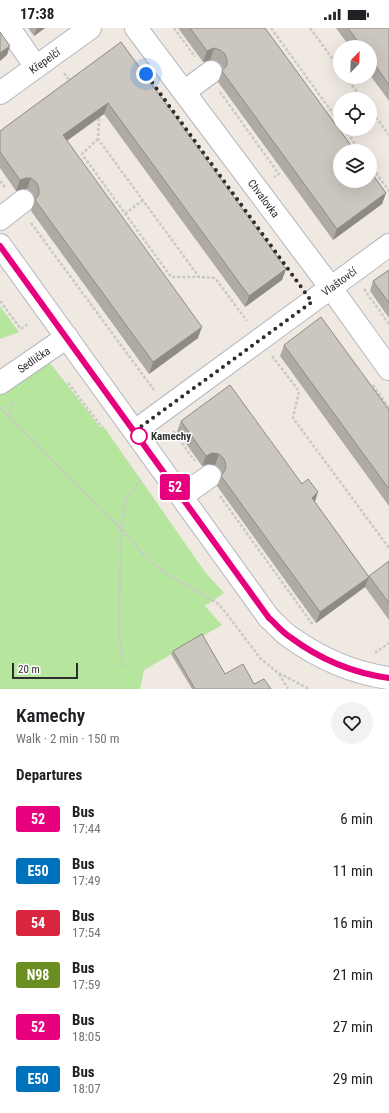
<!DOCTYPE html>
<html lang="en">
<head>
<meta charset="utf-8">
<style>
	:root { --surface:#fff; --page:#f2f2f2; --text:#202124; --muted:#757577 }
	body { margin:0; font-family:"Roboto Condensed",sans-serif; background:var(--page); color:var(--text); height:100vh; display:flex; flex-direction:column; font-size:15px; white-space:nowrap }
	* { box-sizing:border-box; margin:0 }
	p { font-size:13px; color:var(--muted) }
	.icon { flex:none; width:22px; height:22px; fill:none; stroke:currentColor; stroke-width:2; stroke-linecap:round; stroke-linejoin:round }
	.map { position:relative; height:661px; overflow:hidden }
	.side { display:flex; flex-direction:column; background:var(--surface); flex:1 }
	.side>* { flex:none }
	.badge { padding:0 8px; border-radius:3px; font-size:14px; line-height:26px }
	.needle { width:26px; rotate:23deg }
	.controls { position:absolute; left:333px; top:12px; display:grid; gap:8px }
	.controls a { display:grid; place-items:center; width:44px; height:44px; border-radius:50%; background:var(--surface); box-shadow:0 4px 16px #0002; font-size:20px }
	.scale { position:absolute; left:12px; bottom:10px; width:66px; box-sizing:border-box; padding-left:4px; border:2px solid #2e2e2e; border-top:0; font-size:11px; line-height:14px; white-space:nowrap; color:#2e2e2e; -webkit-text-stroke:3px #fff; paint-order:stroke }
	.you { position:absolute; width:20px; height:20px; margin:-10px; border:3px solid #fff; border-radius:50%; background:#1a73e8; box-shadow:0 0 0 6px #1a73e833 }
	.map>.badge { position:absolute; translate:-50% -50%; box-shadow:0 0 0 2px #fff }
	h2 { padding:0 16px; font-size:15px; line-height:36px }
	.round { display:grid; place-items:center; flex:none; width:42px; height:42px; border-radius:21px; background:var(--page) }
	.overview { display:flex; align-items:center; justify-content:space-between; height:68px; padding:0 16px }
	h1 { font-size:19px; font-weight:600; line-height:30px }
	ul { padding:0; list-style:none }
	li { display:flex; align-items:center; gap:12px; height:52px; padding:0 16px }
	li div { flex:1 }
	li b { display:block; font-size:15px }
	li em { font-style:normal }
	li .badge { min-width:44px; font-weight:700; text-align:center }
	.status { display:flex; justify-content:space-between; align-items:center; height:28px; padding:0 20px; background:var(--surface); direction:ltr }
	.status svg { height:11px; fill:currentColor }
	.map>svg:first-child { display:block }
	.green { fill:#b6e59e }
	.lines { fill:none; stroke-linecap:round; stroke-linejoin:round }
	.minor-casing { stroke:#b4b7c1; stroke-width:24 }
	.path { stroke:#c9c9c9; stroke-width:2.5; stroke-dasharray:3 2; stroke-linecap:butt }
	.minor { stroke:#fff; stroke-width:22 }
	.wall { fill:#afaba4 }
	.shaded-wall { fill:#8e8b86 }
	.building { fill:#cbc7bf; stroke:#8e8b86 }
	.line-casing { stroke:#fff; stroke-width:9 }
	.line { stroke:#e6007e; stroke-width:6 }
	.walk { stroke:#2e2e2e; stroke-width:4; stroke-dasharray:0 7.2 }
	.stop-dot { fill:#fff; stroke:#e6007e; stroke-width:2 }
	.labels { text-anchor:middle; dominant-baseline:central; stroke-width:3; stroke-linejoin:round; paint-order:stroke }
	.street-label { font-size:11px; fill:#2e2e2e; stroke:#fff }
	.stop-label { font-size:11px; font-weight:bold; fill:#2e2e2e; stroke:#fff; text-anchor:start }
</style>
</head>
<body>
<div class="status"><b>17:38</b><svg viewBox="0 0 49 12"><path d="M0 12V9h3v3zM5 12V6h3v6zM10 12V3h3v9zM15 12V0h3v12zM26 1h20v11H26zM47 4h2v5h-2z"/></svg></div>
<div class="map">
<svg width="389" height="661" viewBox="0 0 389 661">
	<rect width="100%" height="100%" fill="#efe9e1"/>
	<!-- green -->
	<g class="green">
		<path d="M0 278 19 304 0 311Z"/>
		<path d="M50 335 100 399H104L205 544 224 565 205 578 222 597 144 642 140 661H0V367Z"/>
	</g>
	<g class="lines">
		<defs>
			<g id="minor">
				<path d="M9 0 36 39"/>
				<path id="s1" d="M136 0 331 260 389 341"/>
				<path d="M184 64 211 44"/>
				<path id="s2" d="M0 65 90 0"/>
				<path d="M0 191 23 173"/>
				<path d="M0 217 269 590C276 596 282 604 290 609 319 630 353 645 389 650"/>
				<path id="s3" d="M0 355 67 309"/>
				<path id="s4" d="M135 403 389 217"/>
				<path d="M182 468 210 448"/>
			</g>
		</defs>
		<!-- minor casing -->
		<use href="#minor" class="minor-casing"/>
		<!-- path -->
		<g class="path">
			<path d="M174 0 195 29"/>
			<path d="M271 0 340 95"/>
			<path d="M310 0 340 41"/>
			<path d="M64 45 71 54"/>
			<path d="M346 49 362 71"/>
			<path d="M220 64 279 146 274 149"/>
			<path d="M370 81 389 107"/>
			<path d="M334 88 340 84"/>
			<path d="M99 90 98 111 199 249 215 250 247 293"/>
			<path d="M344 101 360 123"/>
			<path d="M98 111 82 126 171 249H198"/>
			<path d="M370 137 389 163"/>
			<path d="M0 153 6 160"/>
			<path d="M125 186 143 172"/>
			<path d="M31 195 154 362"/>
			<path d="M364 261 389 296"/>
			<path d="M0 273 21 301 29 295"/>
			<path d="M272 328 299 363 293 390 389 520"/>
			<path d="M68 355 101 398H103"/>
			<path d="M373 357 389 380"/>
			<path d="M12 374 9 388 121 501 146 529 161 542 217 575 223 581 260 630 277 644 309 661"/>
			<path d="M0 379 9 388"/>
			<path d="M173 403 195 433"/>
			<path d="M220 468 313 597"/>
			<path d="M375 625 389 615"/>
			<path d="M123 639 119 601 121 501 126 470 142 451"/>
			<path d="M279 646 288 661"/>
		</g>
		<!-- minor -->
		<use href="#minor" class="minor"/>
	</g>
	<!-- wall -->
	<g class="wall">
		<path d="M28 0H45L34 8Z"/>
		<path d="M178 0H265L386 165 382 176 333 212 218 54 222 43 223 42 221 37 216 33 210 32 203 34Z"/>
		<path d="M336 0H389V73L370 47V19H350Z"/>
		<path d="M121 14 286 241 282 252 245 279 104 86 67 113 198 310 149 346 31 183 35 171 33 166 27 161H22L16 163 0 140V103Z"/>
		<path d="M389 242V290L370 263 373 253Z"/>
		<path d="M284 317 389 382V478L280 328Z"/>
		<path d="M181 393 318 464 315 474 369 549 389 533V592L365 559 316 595 217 458 221 448 222 446 220 441 215 437 208 436 202 438 177 403Z"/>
		<path d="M173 623 225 646 271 661H192L171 626Z"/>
	</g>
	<!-- shaded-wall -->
	<g class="shaded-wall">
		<path d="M37 0H45L34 8Z"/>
		<path d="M10 18 7 27 0 33V25Z"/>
		<path d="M214 20 210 32 203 34 207 23Z"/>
		<path d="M108 75 104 86 59 118 63 107Z"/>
		<path d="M26 150H31L27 161H22L16 163 20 152Z"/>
		<path d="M386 165 382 176 333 212 337 201Z"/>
		<path d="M286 241 282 252 245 279 249 268Z"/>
		<path d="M202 299 198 310 149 346 153 334Z"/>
		<path d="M212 425 219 426 215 437 208 436 202 438 206 428Z"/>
		<path d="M318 464 314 475 312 470Z"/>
		<path d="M369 549 365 559 316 595 320 584Z"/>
	</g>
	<!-- building -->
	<g class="building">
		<path d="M190 0H265L355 123H340V153H370V143L386 165 337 201 222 43 227 37V32L225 26 220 22 214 20 207 23Z"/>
		<path d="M348 0H389V57L370 30V19H362Z"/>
		<path d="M0 4 10 18 0 25Z"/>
		<path d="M121 14 286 241 249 268 108 75 63 107 202 299 153 334 35 172 39 166V161L37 155 31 150H26L20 152 0 124V103Z"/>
		<path d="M389 242V275L373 253Z"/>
		<path d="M321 289 389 382V461L284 317Z"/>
		<path d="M230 357 302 456 308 451 318 464 312 470 369 549 320 584 221 448 225 442 226 437 224 431 219 426 212 425 206 428 181 393Z"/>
		<path d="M389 533V575L369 548Z"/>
		<path d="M202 606 225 646 243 636 254 656 264 651 271 661H195L173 623Z"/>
	</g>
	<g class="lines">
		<defs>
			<path id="line" d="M0 218 269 590C276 596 282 604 290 609 318 630 353 645 389 650"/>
		</defs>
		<!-- line casing -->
		<use href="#line" class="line-casing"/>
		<!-- line -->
		<use href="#line" class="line"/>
		<!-- walk -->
		<path class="walk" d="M139 408 135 403 312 274 146 46"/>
	</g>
	<!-- markers -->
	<circle class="stop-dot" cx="139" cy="408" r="8"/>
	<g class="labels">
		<!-- street labels -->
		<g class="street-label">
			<text stroke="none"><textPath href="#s2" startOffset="55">Křepelčí</textPath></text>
			<text stroke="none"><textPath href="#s1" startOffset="213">Chvalovka</textPath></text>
			<text stroke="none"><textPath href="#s4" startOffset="253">Vlaštovčí</textPath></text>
			<text stroke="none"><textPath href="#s3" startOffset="41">Sedlička</textPath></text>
		</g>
		<!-- stop labels -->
		<g class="stop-label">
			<text x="151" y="408">Kamechy</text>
		</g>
	</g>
</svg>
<div class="controls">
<a><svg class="needle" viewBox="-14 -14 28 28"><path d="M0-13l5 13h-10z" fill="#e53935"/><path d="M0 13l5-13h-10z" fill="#757577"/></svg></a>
<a><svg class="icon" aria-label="locate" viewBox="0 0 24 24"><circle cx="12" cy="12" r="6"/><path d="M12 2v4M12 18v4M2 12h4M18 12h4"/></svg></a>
<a><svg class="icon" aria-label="layers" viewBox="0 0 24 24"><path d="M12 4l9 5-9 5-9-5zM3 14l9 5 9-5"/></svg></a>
</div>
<div class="scale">20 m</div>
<div class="you" style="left:146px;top:46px"></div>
<b class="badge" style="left:175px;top:459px;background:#e6007e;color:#fff">52</b>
</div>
<section class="side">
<div class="overview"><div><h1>Kamechy</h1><p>Walk · 2 min · 150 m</p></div><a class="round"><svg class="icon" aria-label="heart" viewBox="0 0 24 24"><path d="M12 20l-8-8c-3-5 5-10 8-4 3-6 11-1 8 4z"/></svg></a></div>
<h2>Departures</h2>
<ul>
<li><span class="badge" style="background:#e6007e;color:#fff">52</span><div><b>Bus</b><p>17:44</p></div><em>6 min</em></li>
<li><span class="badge" style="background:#0072bc;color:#fff">E50</span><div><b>Bus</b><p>17:49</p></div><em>11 min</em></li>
<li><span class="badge" style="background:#d7263d;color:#fff">54</span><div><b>Bus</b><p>17:54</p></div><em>16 min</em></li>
<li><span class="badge" style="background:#6b8e23;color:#fff">N98</span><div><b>Bus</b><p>17:59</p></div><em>21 min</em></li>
<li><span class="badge" style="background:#e6007e;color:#fff">52</span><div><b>Bus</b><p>18:05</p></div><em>27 min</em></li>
<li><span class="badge" style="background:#0072bc;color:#fff">E50</span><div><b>Bus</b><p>18:07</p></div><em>29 min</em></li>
</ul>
</section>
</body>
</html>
